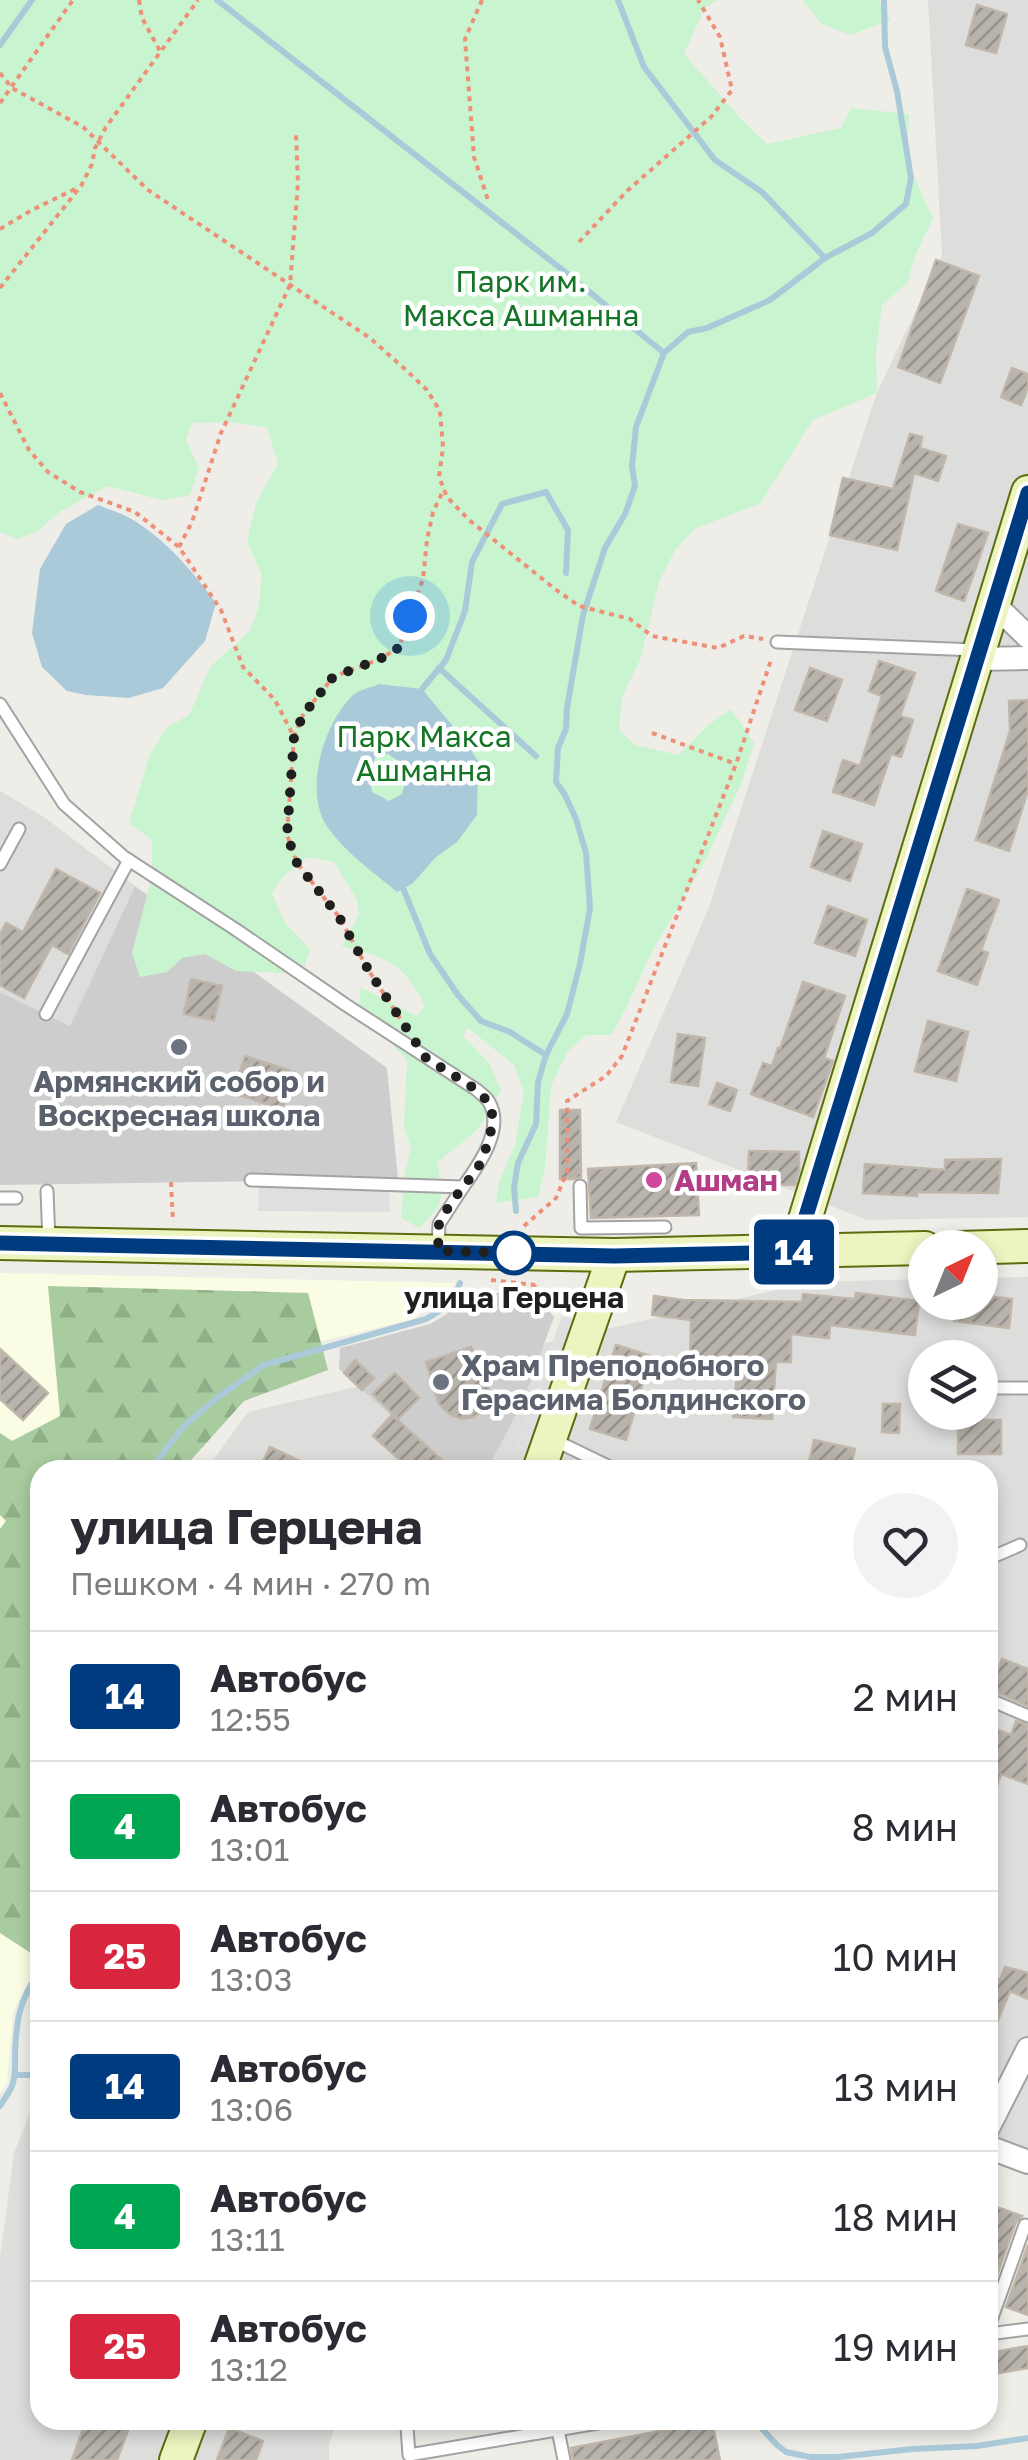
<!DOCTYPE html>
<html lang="ru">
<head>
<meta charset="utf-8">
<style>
	:root { --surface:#fff; --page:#f2f2f3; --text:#2b2b33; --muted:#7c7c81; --line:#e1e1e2 }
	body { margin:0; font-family:"Golos Text",sans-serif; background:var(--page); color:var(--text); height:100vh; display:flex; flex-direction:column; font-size:38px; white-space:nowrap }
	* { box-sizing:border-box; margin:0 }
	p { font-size:32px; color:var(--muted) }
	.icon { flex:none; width:55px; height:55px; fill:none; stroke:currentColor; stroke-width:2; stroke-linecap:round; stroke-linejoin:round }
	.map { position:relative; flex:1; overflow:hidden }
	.drawer { position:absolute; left:30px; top:1460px; width:968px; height:970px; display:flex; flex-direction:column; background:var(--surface); border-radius:30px; box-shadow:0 5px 15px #0003 }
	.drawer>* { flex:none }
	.badge { padding:0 20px; border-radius:8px; font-size:35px; line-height:65px }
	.needle { width:65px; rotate:43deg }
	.controls { position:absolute; left:908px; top:1230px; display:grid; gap:20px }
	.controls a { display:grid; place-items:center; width:90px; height:90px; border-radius:50%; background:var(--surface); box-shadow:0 5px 15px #0003; font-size:50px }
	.you { position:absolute; width:50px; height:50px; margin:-25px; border:8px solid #fff; border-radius:50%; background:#1a73e8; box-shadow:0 0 0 15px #1a73e833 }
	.map>.badge { position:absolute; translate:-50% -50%; box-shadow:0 0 0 5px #fff }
	.round { display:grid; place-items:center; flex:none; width:105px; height:105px; border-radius:52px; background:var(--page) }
	.overview { display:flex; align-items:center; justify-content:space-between; height:170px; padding:0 40px }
	h1 { font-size:48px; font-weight:700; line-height:75px }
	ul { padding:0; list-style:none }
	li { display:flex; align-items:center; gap:30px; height:130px; padding:0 40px; border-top:2px solid var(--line) }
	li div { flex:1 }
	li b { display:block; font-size:38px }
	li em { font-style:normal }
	li .badge { min-width:110px; font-weight:700; text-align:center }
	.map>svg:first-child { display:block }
	.residential { fill:#dddddc; fill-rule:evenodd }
	.education { fill:#fafce3 }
	.religious { fill:#cdcdcd }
	.forest { fill:url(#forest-firs) }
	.park { fill:#c8f5d0 }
	.parking { fill:#dfdfdf }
	.water { fill:#abcad9; fill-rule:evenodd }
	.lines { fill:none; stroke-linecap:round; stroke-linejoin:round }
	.stream { stroke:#abcad9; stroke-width:6 }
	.building { fill:url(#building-hatch); stroke:#c0b6aa; stroke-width:2.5 }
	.lane-casing { stroke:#a3a3a3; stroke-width:15 }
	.street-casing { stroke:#a3a3a3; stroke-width:26 }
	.secondary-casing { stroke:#5b6e0f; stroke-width:36 }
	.path { stroke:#ee9079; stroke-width:4; stroke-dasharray:5 5; stroke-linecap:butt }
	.lane { stroke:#fff; stroke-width:11 }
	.street { stroke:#fff; stroke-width:22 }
	.secondary { stroke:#edf4c0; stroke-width:32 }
	.line-casing { stroke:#fff; stroke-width:22 }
	.line { stroke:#003b80; stroke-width:15 }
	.walk { stroke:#1f1f1f; stroke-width:10; stroke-dasharray:0 18 }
	.worship-dot { fill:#6b7280; stroke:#fff; stroke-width:4 }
	.hotel-dot { fill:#d1479c; stroke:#fff; stroke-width:4 }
	.stop-dot { fill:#fff; stroke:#003b80; stroke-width:5 }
	.labels { text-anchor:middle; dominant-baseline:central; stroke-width:9; stroke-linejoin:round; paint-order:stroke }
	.park-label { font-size:30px; fill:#157527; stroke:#fff }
	.worship-label { font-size:30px; font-weight:bold; fill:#5b616d; stroke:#fff }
	.hotel-label { font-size:30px; font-weight:bold; fill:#b23c85; stroke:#fff; text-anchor:start }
	.stop-label { font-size:30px; font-weight:bold; fill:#1f1f1f; stroke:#fff }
</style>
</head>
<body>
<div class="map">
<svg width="1028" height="2460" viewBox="0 0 1028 2460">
	<defs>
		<pattern id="forest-firs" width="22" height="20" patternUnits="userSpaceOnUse" patternTransform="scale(2.5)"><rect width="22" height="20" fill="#a8cb9f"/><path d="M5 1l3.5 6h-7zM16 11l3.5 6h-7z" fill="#90ae88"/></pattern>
		<pattern id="building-hatch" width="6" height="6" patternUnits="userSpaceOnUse" patternTransform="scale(2.5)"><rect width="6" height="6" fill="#b8b3ac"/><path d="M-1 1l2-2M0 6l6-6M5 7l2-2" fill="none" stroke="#95918b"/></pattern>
	</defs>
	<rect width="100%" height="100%" fill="#efede7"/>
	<!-- residential -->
	<g class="residential">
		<path d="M928 0H1028V1217L867 1220 616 1122 708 910 876 395 942 255Z"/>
		<path d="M0 791 44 817 135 886 70 1026 0 992Z"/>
		<path d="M1028 1277V2159L988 2140V1470H206L248 1412 810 1282 925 1279V1302H980V1278ZM925 1358H980V1412H925Z"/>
		<path d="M40 2088V2420H338L329 2444V2460H0V2258L14 2153Z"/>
	</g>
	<!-- education -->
	<path class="education" d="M0 1273 456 1283 414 1319 257 1357 40 1470V1970L27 1984 13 2012 7 2083 0 2094Z"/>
	<!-- religious -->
	<g class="religious">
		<path d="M135 886 387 1068 398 1179 0 1185V992L70 1026Z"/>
		<path d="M469 1291 536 1296 554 1317 523 1401 487 1470H452L339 1369 340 1348 430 1324 447 1314Z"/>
	</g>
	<!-- forest -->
	<path class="forest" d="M48 1286 308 1293 328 1370 244 1401 182 1470H40V1959L0 1933V1529L6 1521 0 1515V1433L12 1441 60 1416Z"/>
	<!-- park -->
	<g class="park">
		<path d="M0 0H717L705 8 684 54 741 119 767 144 841 128 851 108 909 114 907 162 933 218 914 258 908 282 882 305 876 352 877 393 813 420 760 504 696 528 675 550 659 582 640 660 622 697 619 730 635 745 679 755 708 725 731 709 754 743 742 782 704 863 653 950 625 1010 611 1035H586L568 1051 551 1086 545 1168 538 1197 496 1203 499 1182 515 1145 524 1092 514 1065 468 1028 463 1036 489 1063 501 1091 477 1130 437 1163C444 1197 445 1204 419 1228L401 1218 405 1172 411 1148 404 1128 407 1060 359 1010 360 987 417 1016 425 1006C402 961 389 959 342 946L359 914 357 900 334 862 307 857 282 878 272 893 285 923 311 950 301 974 236 971 205 954 182 958 167 972 140 977 132 953 152 876V840L129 823 150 754 168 727 189 715 210 667 249 632 258 610 262 575 247 542 256 503 278 463 267 428 232 422 192 423 186 440 199 468 190 495 161 500 108 486 59 512 37 532 17 539 0 532Z"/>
		<path d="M802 0H878L891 20 850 35 822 24Z"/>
	</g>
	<!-- parking -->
	<g class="parking">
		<path d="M259 1180 389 1183 390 1212 258 1211Z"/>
		<path d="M562 1316 580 1322 532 1454 515 1448Z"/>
	</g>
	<!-- water -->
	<g class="water">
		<path d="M98 505C110 510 124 514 135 521 168 542 193 572 216 603L205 641 163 688 129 698 86 695 67 691 42 667 32 633 40 569 66 524Z"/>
		<path d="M379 684 422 689 462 737 478 761 477 815 457 842 435 858 413 883 397 892C374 873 345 852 328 828 303 792 323 726 351 697 357 690 370 688 379 684ZM388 754 402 764 406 779 402 794 389 801 372 792 369 775 376 756Z"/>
	</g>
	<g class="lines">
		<!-- stream -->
		<g class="stream">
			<path d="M217 0 569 275 664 353"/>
			<path d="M618 0 644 67 715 160 762 192 825 258"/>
			<path d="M0 45 32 0"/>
			<path d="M439 668 536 756"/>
			<path d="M422 689 446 660 465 611 472 562 502 504 546 492 568 530 566 573"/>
			<path d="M403 888 430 954 458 995 481 1021 510 1032 546 1055"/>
			<path d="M516 1211 514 1187 518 1163 536 1124 538 1082 546 1055 567 1014 580 964 590 908 586 853 576 819 565 795 556 782 558 748 566 729 567 708 583 615 605 548 625 514 635 486 632 466 636 427 664 353 688 332 707 328 770 300 825 258 872 233 906 204 911 178 897 91 885 47 884 0"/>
			<path d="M150 1470 183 1427 218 1397 264 1365 426 1319C444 1309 453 1302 460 1283"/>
			<path d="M15 2075H40"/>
			<path d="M0 2106C4 2099 9 2093 12 2086 16 2076 15 2065 15 2054 16 2024 19 1997 40 1973"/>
			<path d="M754 2420 777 2445 786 2452 810 2457H838L913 2449 977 2446 1028 2438"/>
		</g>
	</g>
	<!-- building -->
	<g class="building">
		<path d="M977 5 1007 14 996 53 966 45Z"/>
		<path d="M936 260 979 276 940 383 898 367Z"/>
		<path d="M1012 368 1028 374V387L1021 405 1001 397Z"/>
		<path d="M910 434 922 437 920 448 946 456 938 481 914 473 897 550 830 535 843 478 893 489Z"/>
		<path d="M958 524 988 533 964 601 936 591Z"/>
		<path d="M879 661 915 673 900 716 913 720 901 757 891 754 874 805 833 792 843 760 860 766 882 696 869 691Z"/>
		<path d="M810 668 842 680 827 721 795 710Z"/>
		<path d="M1028 700V790L1009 851 976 840 1010 731 1009 701Z"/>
		<path d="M823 831 862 844 850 881 811 867Z"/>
		<path d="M56 869 100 893 68 954 52 945 24 998 0 985V934L6 923 23 932Z"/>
		<path d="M967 889 999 900 981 950 988 953 977 985 938 971Z"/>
		<path d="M828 906 867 920 855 956 815 943Z"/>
		<path d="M191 979 222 986 214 1020 184 1014Z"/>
		<path d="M803 982 845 996 824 1058 833 1061 813 1117 751 1094 763 1063 772 1066 778 1048 780 1049Z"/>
		<path d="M928 1021 968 1032 956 1081 915 1071Z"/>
		<path d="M678 1034 705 1038 698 1086 671 1082Z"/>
		<path d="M245 1056 294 1072 282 1109 233 1093Z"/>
		<path d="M717 1083 737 1090 730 1111 709 1104Z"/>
		<path d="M560 1110H580L581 1177 574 1179H560Z"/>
		<path d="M749 1151 799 1152V1170L795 1185 748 1184Z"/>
		<path d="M1001 1159 998 1193 917 1192V1196L863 1193 865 1164 945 1170V1160Z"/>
		<path d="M696 1163 699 1215 591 1218 588 1169Z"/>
		<path d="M856 1293 919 1301 915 1335 830 1325 829 1338 791 1334V1362H776L772 1419 733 1417 738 1361H690L691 1320 652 1315 654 1296 683 1300 802 1302 803 1294 855 1299Z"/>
		<path d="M980 1295 1012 1299 1009 1328 954 1321 956 1302H980Z"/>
		<path d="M616 1345 651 1356 626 1440 590 1429Z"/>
		<path d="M471 1347 488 1385 489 1399 484 1409 474 1417 462 1419 451 1415 439 1404 426 1362Z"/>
		<path d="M0 1349 48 1393 23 1420 0 1399Z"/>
		<path d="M355 1360 374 1378 362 1390 344 1373Z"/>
		<path d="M395 1373 419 1398 398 1419 373 1394Z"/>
		<path d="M883 1404H900L899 1433 882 1432Z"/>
		<path d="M392 1415 453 1470H411L373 1436Z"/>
		<rect x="958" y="1420" width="43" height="34"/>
		<path d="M814 1440 855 1449 850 1470H807Z"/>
		<path d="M270 1447 319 1470H259Z"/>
		<path d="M1002 1659 1028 1669V1706L990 1689Z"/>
		<path d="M1016 1721 1028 1725V1784L1001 1774 990 1806H988V1726L1011 1735Z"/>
		<path d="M1005 1967 1028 1973V1999L1010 1991 988 2044V1997L995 1978 1000 1980Z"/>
		<path d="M988 2204 1022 2216 1016 2222 988 2300Z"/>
		<path d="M1028 2245V2315L1006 2307Z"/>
		<path d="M1028 2346V2368L988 2375V2353Z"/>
		<path d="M86 2420H132L117 2460H72Z"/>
		<path d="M712 2421 720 2460H573L571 2448Z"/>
		<path d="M229 2428 263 2441 256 2460H217Z"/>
	</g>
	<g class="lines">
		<defs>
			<g id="lane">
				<path d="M777 642 975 650"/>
				<path d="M0 704 64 804 124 857 235 929 346 1005 477 1090C481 1094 486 1097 489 1102 505 1129 478 1166 463 1187"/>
				<path d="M0 864 19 829"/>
				<path d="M46 1014 129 860"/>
				<path d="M251 1180 463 1187 439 1224 438 1248"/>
				<path d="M580 1186 581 1228 665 1227"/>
				<path d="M47 1191 49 1242"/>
				<path d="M0 1198H16"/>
				<path d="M990 1388H1028"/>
				<path d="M554 1440 616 1470"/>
				<path d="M988 1559 1020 1545"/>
				<path d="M988 1699 1028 1716"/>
				<path d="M988 2329 1025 2225"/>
				<path d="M988 2334 1028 2329"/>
				<path d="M410 2420 407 2427 409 2455 616 2420"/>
				<path d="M558 2430 564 2460"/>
			</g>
			<g id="street">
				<path d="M994 604 1028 637"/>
				<path d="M977 659 1028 658"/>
				<path d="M988 2128 1028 2049"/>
				<path d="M988 2147 1028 2162"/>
			</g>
			<g id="secondary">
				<path d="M0 1243 614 1255 925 1248"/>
				<path d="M957 1248 1028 1246"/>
				<path d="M795 1252 1028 492"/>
				<path d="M539 1470 614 1255"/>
				<path d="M176 2460 191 2420"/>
			</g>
		</defs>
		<!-- lane casing -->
		<use href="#lane" class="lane-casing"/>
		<!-- street casing -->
		<use href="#street" class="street-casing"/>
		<!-- secondary casing -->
		<use href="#secondary" class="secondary-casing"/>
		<!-- path -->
		<g class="path">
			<path d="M139 0 142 18 160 51"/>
			<path d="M482 0 465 39 474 157 488 200"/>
			<path d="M0 73 12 88 83 127 148 190 370 338 407 371 427 390 440 411 443 447 439 477 447 497 469 520 555 589 579 606 630 619 652 636 718 648 744 636 763 639"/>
			<path d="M0 103 73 0"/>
			<path d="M0 229 32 210 77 188"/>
			<path d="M579 242 627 191 711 117 732 90 720 37 698 0"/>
			<path d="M0 288 81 186 92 164 95 148 106 127 198 0"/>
			<path d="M0 393 29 450 48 472 80 492 135 512 179 547 221 610 243 667 275 700 294 737 287 835 297 863 339 917 369 971 401 1020"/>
			<path d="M179 547 192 522 221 433 290 285 298 183 296 134"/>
			<path d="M652 733 736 764"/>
			<path d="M294 737 303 715 333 677 380 659 399 647 423 579 427 540 433 512 444 489"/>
			<path d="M171 1182 173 1222"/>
			<path d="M524 1226 556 1198 567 1172V1101L606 1076 622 1056 736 764 772 657"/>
			<path d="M491 1280 535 1285 538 1280"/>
		</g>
		<!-- lane -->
		<use href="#lane" class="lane"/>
		<!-- street -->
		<use href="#street" class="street"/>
		<!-- secondary -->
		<use href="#secondary" class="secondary"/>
	</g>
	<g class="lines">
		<defs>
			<path id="line" d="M0 1243 614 1256 795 1252 1028 493"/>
		</defs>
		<!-- line casing -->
		<use href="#line" class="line-casing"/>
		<!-- line -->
		<use href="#line" class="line"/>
		<!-- walk -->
		<path class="walk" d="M410 616 400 647 380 659 333 677 303 715 294 737 287 835 297 863 339 917 369 971 426 1058 477 1090 490 1104 493 1119 489 1141 478 1168 450 1204 439 1224 438 1251 514 1253"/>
	</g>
	<!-- markers -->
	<g class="worship-dot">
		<circle cx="179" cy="1047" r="10"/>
		<circle cx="441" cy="1382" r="10"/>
	</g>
	<circle class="hotel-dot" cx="654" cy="1180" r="10"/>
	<circle class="stop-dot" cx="514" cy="1253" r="20"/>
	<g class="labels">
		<!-- park labels -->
		<g class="park-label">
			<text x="521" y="281">Парк им.<tspan x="521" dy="34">Макса Ашманна</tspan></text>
			<text x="424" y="736">Парк Макса<tspan x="424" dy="34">Ашманна</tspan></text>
		</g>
		<!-- worship labels -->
		<g class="worship-label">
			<text x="179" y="1081">Армянский собор и<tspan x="179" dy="34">Воскресная школа</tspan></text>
			<text x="461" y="1365" text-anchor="start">Храм Преподобного<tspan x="461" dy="34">Герасима Болдинского</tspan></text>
		</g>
		<!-- hotel labels -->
		<g class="hotel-label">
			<text x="674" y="1180">Ашман</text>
		</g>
		<!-- stop labels -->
		<g class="stop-label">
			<text x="514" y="1297">улица Герцена</text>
		</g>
	</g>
</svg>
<div class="controls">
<a><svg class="needle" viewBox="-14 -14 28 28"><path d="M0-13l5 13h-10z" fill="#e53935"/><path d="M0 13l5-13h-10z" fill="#7c7c81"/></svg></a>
<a><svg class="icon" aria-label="layers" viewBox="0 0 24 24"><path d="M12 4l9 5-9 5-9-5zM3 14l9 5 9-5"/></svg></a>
</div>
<div class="you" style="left:410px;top:616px"></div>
<b class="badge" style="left:794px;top:1252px;background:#003b80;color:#fff">14</b>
<section class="drawer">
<div class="overview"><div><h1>улица Герцена</h1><p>Пешком · 4 мин · 270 m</p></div><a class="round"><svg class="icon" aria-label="heart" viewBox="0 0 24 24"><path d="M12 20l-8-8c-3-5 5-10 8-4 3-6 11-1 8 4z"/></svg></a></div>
<ul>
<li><span class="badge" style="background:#003b80;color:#fff">14</span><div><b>Автобус</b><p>12:55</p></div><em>2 мин</em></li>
<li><span class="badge" style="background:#00a651;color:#fff">4</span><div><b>Автобус</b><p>13:01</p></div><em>8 мин</em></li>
<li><span class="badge" style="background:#d7263d;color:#fff">25</span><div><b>Автобус</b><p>13:03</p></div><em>10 мин</em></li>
<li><span class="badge" style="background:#003b80;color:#fff">14</span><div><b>Автобус</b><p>13:06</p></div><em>13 мин</em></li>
<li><span class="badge" style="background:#00a651;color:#fff">4</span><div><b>Автобус</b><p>13:11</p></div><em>18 мин</em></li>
<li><span class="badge" style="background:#d7263d;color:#fff">25</span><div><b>Автобус</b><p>13:12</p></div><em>19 мин</em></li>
</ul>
</section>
</div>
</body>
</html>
